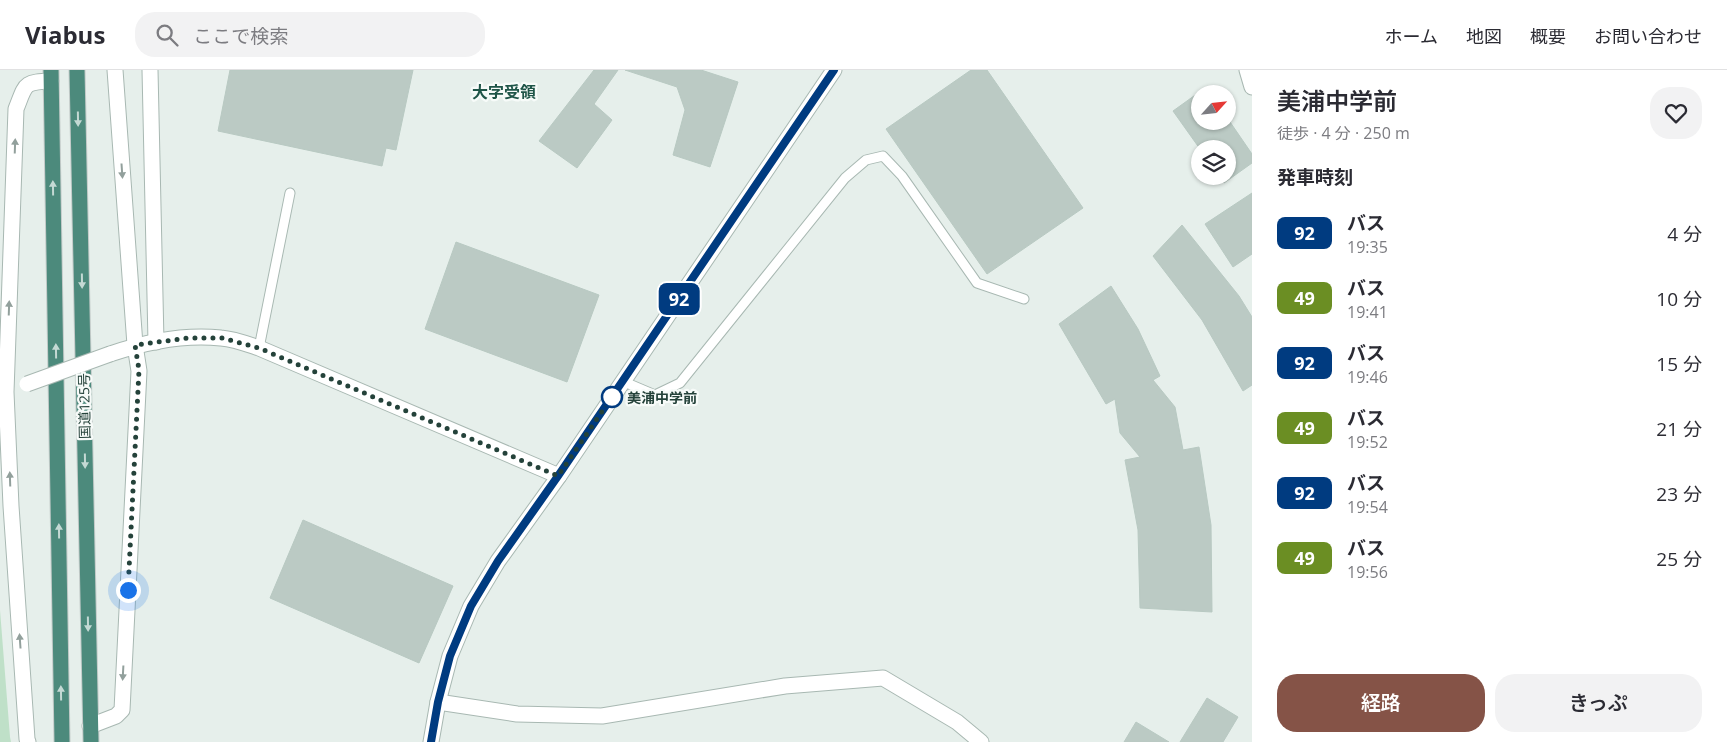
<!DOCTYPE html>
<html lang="ja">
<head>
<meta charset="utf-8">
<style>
	:root { --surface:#fff; --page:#f2f2f3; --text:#2b2b33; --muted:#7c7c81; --line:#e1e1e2; --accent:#855347 }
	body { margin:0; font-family:"Open Sans","Noto Sans JP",sans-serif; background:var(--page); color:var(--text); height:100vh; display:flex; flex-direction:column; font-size:19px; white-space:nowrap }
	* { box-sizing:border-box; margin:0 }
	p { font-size:16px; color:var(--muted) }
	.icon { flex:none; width:28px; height:28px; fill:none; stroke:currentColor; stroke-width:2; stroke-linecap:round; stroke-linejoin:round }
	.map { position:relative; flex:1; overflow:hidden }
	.details { display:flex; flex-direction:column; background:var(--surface); width:475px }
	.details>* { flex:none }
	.badge { padding:0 10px; border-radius:8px; font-size:18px; line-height:32px }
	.needle { width:32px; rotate:63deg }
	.tools { position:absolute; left:1191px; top:15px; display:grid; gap:10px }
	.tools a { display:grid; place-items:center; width:45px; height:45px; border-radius:50%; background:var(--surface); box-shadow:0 1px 4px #0004; font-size:25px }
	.you { position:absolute; width:25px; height:25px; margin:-12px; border:4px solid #fff; border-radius:50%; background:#1a73e8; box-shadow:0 0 0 8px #1a73e833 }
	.map>.badge { position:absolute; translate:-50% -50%; box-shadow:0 0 0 2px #fff }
	h2 { padding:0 25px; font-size:19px; line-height:45px }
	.round { display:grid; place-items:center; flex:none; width:52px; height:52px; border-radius:20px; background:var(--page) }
	.head { display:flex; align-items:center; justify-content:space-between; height:85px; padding:0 25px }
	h1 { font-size:24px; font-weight:600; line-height:38px }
	.primary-button { display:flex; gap:10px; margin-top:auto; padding:10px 25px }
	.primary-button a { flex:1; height:58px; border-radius:20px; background:var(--accent); color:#fff; font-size:20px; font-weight:600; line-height:58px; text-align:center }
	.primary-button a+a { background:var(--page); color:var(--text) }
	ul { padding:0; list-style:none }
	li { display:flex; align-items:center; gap:15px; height:65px; padding:0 25px }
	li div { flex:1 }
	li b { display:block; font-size:19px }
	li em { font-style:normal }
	li .badge { min-width:55px; font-weight:700; text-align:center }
	header { display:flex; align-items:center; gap:30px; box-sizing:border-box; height:70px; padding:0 25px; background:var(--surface); border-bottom:1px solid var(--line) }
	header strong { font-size:24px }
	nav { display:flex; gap:28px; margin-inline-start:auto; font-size:18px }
	.search { width:350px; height:45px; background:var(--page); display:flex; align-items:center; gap:12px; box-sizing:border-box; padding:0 18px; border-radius:20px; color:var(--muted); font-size:19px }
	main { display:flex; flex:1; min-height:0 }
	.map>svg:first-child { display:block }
	.green { fill:#bfe0c8 }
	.building { fill:#bbcac4; stroke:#b8c9c2 }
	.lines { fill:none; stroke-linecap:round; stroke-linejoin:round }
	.service-casing { stroke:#a8b8b2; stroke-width:11 }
	.minor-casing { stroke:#a8b8b2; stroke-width:17 }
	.tertiary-casing { stroke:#a8b8b2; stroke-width:17 }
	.trunk-casing { stroke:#c2cac8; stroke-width:17 }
	.service { stroke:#fff; stroke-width:9 }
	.minor { stroke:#fff; stroke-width:15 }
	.tertiary { stroke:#fff; stroke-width:15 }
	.trunk { stroke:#4c8a7c; stroke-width:15 }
	.tertiary-bridge-casing { stroke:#a8b8b2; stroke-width:17; stroke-linecap:butt }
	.tertiary-bridge { stroke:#fff; stroke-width:15 }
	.oneway { fill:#c4d9d4 }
	.oneway2 { fill:#92a09c }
	.line-casing { stroke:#fff; stroke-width:11 }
	.line { stroke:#003b80; stroke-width:8 }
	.walk { stroke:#24423a; stroke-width:5; stroke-dasharray:0 9 }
	.stop-dot { fill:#fff; stroke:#003b80; stroke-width:2.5 }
	.labels { text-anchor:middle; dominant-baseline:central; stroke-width:4.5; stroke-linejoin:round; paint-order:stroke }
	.stop-label { font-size:14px; font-weight:bold; fill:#24423a; stroke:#f7fbf9; text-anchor:start }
	.street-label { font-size:14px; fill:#24423a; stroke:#f7fbf9 }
	.quarter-label { font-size:16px; font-weight:bold; fill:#1f5548; stroke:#f7fbf9 }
</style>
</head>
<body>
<header>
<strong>Viabus</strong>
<div class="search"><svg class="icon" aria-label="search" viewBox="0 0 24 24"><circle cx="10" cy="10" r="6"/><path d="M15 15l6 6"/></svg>ここで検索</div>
<nav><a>ホーム</a><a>地図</a><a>概要</a><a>お問い合わせ</a></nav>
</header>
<main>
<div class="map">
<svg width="1252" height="672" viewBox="0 0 1252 672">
	<rect width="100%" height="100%" fill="#e6efeb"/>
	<!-- green -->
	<path class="green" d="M0 540 10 667 11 672H0Z"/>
	<!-- building -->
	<g class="building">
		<path d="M230 0H413L396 80 386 78 382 96 218 61Z"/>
		<path d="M594 0H618L594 34 612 50 577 98 539 71Z"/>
		<path d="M625 0H701L738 12 710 97 673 85 685 40 677 17Z"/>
		<path d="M971 0H987L1083 138 987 204 886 59Z"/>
		<path d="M1205 18 1210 24H1200V51H1228V49L1252 84V93L1224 113 1219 106H1228V79H1200L1173 41Z"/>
		<path d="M1252 123V184L1233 197 1205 154Z"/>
		<path d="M1182 155 1239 226 1252 247V315L1243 321 1202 250 1153 186Z"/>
		<path d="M456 172 599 225 567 312 425 259Z"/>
		<path d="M1111 216 1138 259 1160 306 1153 310 1175 337 1183 380 1199 377 1211 455 1212 542 1140 538 1138 460 1125 390 1140 387 1120 363 1115 329 1106 334 1059 254Z"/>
		<path d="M303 450 453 516 419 593 270 528Z"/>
		<path d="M1207 628 1238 647 1223 672H1180Z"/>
		<path d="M1136 652 1169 672H1124Z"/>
	</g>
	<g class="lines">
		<defs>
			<g id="service">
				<path d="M259 278 290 123"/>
				<path d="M622 311 655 325 680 313 845 108 866 90 883 86 902 106 977 213 1024 229"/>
			</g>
			<g id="minor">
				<path d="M150 0 156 272"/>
				<path d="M1247 0 1252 17"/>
				<path d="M438 632 517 644 602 646 785 616 883 608 957 652 981 672"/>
			</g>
			<g id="tertiary">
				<path d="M110 284C145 272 184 264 221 268 234 269 247 274 259 278L559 406"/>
				<path d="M90 656 116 646 122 640 139 301 135 275 115 0"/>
				<path d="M28 672 27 669 11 436 6 322 16 39C26 14 23 12 51 11"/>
				<path d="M431 672 438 632 450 586 471 536 498 491 559 406 834 0"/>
			</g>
			<g id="trunk">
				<path d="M51 0 62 672"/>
				<path d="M77 0 91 672"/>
			</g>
		</defs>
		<!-- service casing -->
		<use href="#service" class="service-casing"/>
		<!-- minor casing -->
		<use href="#minor" class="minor-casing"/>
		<!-- tertiary casing -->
		<use href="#tertiary" class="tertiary-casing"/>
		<!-- trunk casing -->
		<use href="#trunk" class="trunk-casing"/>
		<!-- service -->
		<use href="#service" class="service"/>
		<!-- minor -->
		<use href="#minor" class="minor"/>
		<!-- tertiary -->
		<use href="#tertiary" class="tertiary"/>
		<!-- trunk -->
		<use href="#trunk" class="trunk"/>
		<defs>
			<path id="tertiary-bridge" d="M27 314 110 284"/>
		</defs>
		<!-- tertiary-bridge casing -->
		<use href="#tertiary-bridge" class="tertiary-bridge-casing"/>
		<!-- tertiary-bridge -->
		<use href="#tertiary-bridge" class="tertiary-bridge"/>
	</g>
	<!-- one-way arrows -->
	<defs><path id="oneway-solid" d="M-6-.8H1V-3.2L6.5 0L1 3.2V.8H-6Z" transform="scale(1.25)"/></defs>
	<g class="oneway">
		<use href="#oneway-solid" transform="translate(78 49) rotate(89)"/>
		<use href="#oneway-solid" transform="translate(53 118) rotate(-91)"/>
		<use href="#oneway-solid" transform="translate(82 211) rotate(89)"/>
		<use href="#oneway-solid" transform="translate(56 281) rotate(-91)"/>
		<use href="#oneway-solid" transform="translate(85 391) rotate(89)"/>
		<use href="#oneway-solid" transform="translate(59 461) rotate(-91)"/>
		<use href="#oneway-solid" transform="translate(88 554) rotate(89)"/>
		<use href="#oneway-solid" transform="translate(61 623) rotate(-91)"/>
	</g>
	<g class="oneway2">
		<use href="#oneway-solid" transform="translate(15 76) rotate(-88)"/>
		<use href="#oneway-solid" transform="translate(122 101) rotate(86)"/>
		<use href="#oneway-solid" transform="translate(9 238) rotate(-88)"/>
		<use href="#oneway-solid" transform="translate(10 409) rotate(-92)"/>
		<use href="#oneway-solid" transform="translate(20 571) rotate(-94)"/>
		<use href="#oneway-solid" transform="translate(123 603) rotate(93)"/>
	</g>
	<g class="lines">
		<defs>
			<path id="line" d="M431 672 438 632 450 586 471 536 498 491 558 406 834 0"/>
		</defs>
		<!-- line casing -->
		<use href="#line" class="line-casing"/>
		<!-- line -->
		<use href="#line" class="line"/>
		<!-- walk -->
		<path class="walk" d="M128 520 139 300 135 275 188 268H222L259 278 558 406 614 324 612 327"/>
	</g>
	<!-- markers -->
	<circle class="stop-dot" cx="612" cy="327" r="10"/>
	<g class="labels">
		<!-- stop labels -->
		<g class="stop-label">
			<text x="627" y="327">美浦中学前</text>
		</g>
		<!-- street labels -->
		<g class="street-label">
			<text transform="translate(84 336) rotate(-91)">国道125号</text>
		</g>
		<!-- quarter labels -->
		<g class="quarter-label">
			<text x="504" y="22">大字受領</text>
		</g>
	</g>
</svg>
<div class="tools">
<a><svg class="needle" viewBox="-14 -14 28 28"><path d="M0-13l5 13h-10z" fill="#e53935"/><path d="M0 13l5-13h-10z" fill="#7c7c81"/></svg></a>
<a><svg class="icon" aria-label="layers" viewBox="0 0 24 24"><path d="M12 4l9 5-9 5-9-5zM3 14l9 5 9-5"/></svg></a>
</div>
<div class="you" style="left:128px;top:520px"></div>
<b class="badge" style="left:679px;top:229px;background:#003b80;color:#fff">92</b>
</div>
<section class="details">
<div class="head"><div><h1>美浦中学前</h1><p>徒歩 · 4 分 · 250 m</p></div><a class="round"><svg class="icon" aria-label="heart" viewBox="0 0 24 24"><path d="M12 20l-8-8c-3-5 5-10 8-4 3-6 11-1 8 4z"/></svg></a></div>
<h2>発車時刻</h2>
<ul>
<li><span class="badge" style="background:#003b80;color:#fff">92</span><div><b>バス</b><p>19:35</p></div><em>4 分</em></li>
<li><span class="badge" style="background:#6b8e23;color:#fff">49</span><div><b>バス</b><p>19:41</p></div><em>10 分</em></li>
<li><span class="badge" style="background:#003b80;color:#fff">92</span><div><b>バス</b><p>19:46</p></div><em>15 分</em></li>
<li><span class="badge" style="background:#6b8e23;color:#fff">49</span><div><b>バス</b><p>19:52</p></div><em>21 分</em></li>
<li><span class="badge" style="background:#003b80;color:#fff">92</span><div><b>バス</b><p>19:54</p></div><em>23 分</em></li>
<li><span class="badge" style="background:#6b8e23;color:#fff">49</span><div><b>バス</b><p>19:56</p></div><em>25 分</em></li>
</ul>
<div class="primary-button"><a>経路</a><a>きっぷ</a></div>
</section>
</main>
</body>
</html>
